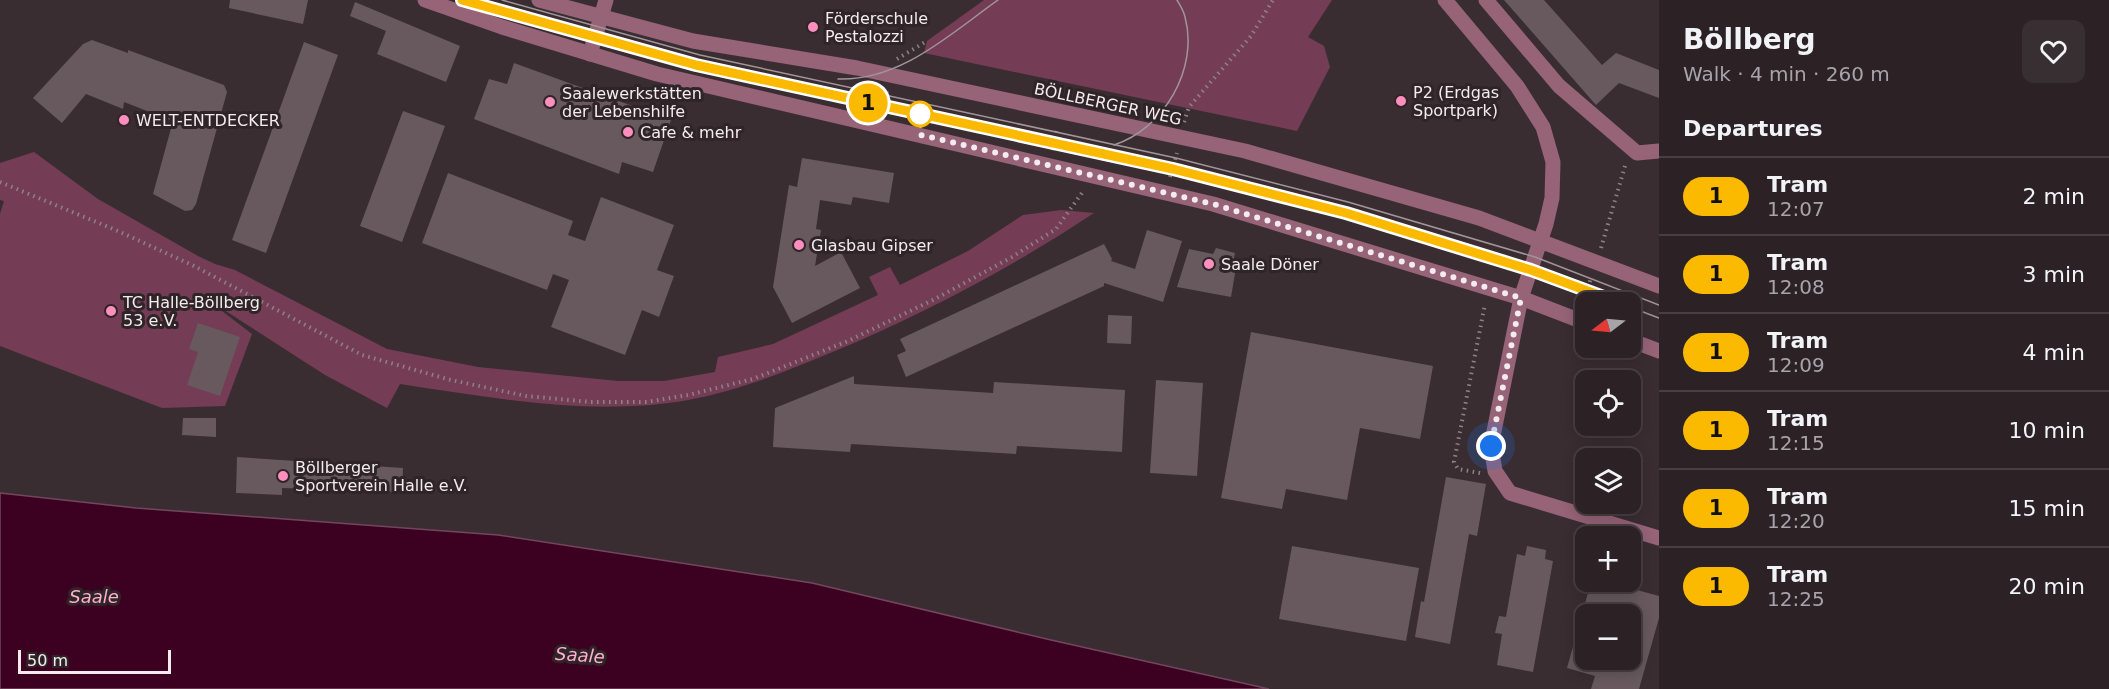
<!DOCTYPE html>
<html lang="en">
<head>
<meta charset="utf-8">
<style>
	:root { --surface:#2c2226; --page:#382f32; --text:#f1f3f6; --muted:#a6a4a7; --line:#483f43 }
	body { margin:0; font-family:"DejaVu Sans",sans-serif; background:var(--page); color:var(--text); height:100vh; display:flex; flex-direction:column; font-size:22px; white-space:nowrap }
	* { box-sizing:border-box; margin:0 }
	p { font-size:20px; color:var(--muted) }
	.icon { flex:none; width:33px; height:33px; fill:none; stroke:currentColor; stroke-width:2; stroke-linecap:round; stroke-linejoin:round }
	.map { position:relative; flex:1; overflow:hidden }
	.sheet { display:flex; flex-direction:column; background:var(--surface); width:450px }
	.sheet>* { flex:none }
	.badge { padding:0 12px; border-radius:20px; font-size:21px; line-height:39px }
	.needle { width:39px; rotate:254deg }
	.fabs { position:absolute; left:1575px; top:292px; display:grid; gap:12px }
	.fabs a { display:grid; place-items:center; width:66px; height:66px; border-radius:12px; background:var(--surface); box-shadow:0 3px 15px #0003,0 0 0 2px var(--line); font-size:30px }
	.scale { position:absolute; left:18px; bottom:15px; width:153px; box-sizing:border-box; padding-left:6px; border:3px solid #f3ebee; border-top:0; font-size:16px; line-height:21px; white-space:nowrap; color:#f3ebee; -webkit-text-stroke:4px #2f2428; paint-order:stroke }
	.you { position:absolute; width:30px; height:30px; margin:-15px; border:4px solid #fff; border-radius:50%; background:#1a73e8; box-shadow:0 0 0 9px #1a73e833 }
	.map>.badge { position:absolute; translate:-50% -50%; box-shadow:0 0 0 3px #fff }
	h2 { padding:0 24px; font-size:22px; line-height:54px }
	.round { display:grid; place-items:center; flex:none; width:63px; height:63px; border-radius:12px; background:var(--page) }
	.overview { display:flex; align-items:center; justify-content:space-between; height:102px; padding:0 24px }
	h1 { font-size:28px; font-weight:700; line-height:45px }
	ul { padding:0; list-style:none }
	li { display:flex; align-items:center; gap:18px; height:78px; padding:0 24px; border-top:2px solid var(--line) }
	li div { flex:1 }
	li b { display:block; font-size:22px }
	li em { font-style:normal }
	li .badge { min-width:66px; font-weight:700; text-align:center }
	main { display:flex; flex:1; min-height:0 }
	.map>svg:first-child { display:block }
	.green { fill:#753d55 }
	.water { fill:#3c0020; stroke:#73465e; stroke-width:1.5 }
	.building { fill:#67595e; fill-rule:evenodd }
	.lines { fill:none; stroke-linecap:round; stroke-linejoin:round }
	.path { stroke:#8d8387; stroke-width:4; stroke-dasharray:1.5 4.5; stroke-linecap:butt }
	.minor { stroke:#966377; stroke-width:15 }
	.tram { stroke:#a0969a; stroke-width:1.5 }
	.line-casing { stroke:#fff; stroke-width:14 }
	.line { stroke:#fbba00; stroke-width:9 }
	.walk { stroke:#f3ebee; stroke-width:6; stroke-dasharray:0 10.8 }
	.poi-dot { fill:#fe8ebd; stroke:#2f2428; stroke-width:2 }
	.stop-dot { fill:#fff; stroke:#fbba00; stroke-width:3 }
	.labels { text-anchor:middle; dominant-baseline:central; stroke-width:6; stroke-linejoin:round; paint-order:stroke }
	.poi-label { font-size:16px; fill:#f3ebee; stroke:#2f2428; text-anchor:start }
	.street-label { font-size:16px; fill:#f3ebee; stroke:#2f2428 }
	.water-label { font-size:18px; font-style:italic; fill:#ffaece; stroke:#2f2428 }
</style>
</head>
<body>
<main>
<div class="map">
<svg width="1659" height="689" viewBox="0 0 1659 689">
	<rect width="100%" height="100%" fill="#3a2d32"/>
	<!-- green -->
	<g class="green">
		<path d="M984 0H1332L1308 37 1324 46 1330 67 1297 131 924 53 927 41Z"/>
		<path d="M34 152 98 199 198 256 215 264 235 270 387 349 478 367 618 381H664L715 372 718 357 773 344 878 295 869 277 890 267 900 285 968 251 1023 215 1061 210 1094 213C1011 268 922 315 830 353 784 372 738 391 688 400 593 417 494 398 400 384L387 408 325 375 201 295 252 334 225 406 162 408 0 346V214L4 201 0 200V163Z"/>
	</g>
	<!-- water -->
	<path class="water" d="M0 493 136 508 498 535 812 583 1051 640 1269 689H0Z"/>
	<!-- building -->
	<g class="building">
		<path d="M230 0H308L303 24 229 8Z"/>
		<path d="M1504 0H1544L1602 65 1616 53 1659 70V98L1619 83 1596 105Z"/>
		<path d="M355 2 460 46 446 82 377 54 386 31 350 16Z"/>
		<path d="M92 40 128 53V50L224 85 227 92 196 204 192 210 185 211 153 194 173 121 124 102 123 109 86 94 62 123 33 98 83 44Z"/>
		<path d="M304 42 338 55 266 253 232 240Z"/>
		<path d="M514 63 671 120 653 172 622 162 619 174 474 119 489 79 507 84Z"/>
		<path d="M403 111 445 126 402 242 360 226Z"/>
		<path d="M802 158 894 173 889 203 853 197 851 205 820 200 816 229 821 230 815 266 841 252 860 288 792 323 773 287 789 185 797 187Z"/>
		<path d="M448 173 573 221 568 235 585 241 601 197 674 225 657 270 674 276 659 317 642 310 625 355 551 327 569 280 553 274 547 290 422 243Z"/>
		<path d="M1147 230 1182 241 1163 302 1104 283V286L906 377 897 355 906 351 900 339 1104 244 1112 259 1111 261 1135 269Z"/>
		<path d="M1216 248 1235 253 1234 257 1237 262 1231 297 1177 287 1189 249 1213 254Z"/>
		<path d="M1108 315 1132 316 1131 344 1107 343Z"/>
		<path d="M198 323 240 337 220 396 187 385 198 352 189 349Z"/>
		<path d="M1251 332 1433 366 1420 439 1360 428 1347 500 1286 489 1282 509 1221 498Z"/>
		<path d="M854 376V384L993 393 994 382 1125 390 1122 452 1017 446 1016 454 851 444 850 452 773 447 775 408Z"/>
		<path d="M1156 380 1203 383 1197 476 1150 473Z"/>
		<path d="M183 418H216V437L182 435Z"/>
		<path d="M237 457 403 468 402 492 282 488V495L236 493Z"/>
		<path d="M1446 477 1486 484 1477 536 1469 534 1450 644 1415 637 1421 601 1424 602Z"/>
		<path d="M1292 546 1419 568 1406 641 1279 619Z"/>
		<path d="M1527 546 1546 550 1545 559 1553 561 1533 672 1497 665 1502 634 1495 633 1499 616 1506 617 1517 554 1525 556Z"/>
		<path d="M1591 582H1608L1659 596V618L1639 689H1591L1595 676 1567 668ZM1586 615H1630V660H1586Z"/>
	</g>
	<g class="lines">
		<!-- path -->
		<g class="path">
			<path d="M897 59 927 41"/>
			<path d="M882 110 887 91"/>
			<path d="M1184 122 1189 107 1251 36 1273 0"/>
			<path d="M1052 150 1057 128"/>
			<path d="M1170 177 1177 153"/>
			<path d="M0 182 118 231 194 266 362 355 451 380 526 396 591 402H647L688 395 753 379 848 341 935 299 1012 257 1056 229 1084 190"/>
			<path d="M1601 248 1625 166"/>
			<path d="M1583 305 1591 278"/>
			<path d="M1480 473 1458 469 1454 462 1485 304"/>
		</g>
		<!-- minor -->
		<g class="minor">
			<path d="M425 0 502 27 657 74 1213 204 1521 298 1586 323"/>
			<path d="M539 0 693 41 857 68 1245 151 1479 218 1659 286"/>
			<path d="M1445 0 1517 86 1543 127 1553 162 1552 198 1546 224 1521 298 1491 446 1495 471 1510 493 1659 538"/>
			<path d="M1486 0 1559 86 1637 153 1659 151"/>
			<path d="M590 54 606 0"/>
			<path d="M1630 340 1659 351"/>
		</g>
		<!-- tram -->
		<g class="tram">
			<path d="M462 0 696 65 1173 169 1346 214 1531 270 1620 303"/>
			<path d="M502 0 700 55 1176 158 1348 202 1535 257 1659 305"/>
			<path d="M838 79C901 81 950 34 998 0"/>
			<path d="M1114 145C1164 129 1199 68 1185 17 1184 11 1180 5 1177 0"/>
			<path d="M1630 307 1659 318"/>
		</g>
	</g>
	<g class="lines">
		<defs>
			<path id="line" d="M462 0 696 65 1173 169 1346 213 1531 270 1620 303"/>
		</defs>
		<!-- line casing -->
		<use href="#line" class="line-casing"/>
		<!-- line -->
		<use href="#line" class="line"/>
		<!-- walk -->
		<path class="walk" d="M920 114 921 135 1213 204 1521 298 1491 446"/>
	</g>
	<!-- markers -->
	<g class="poi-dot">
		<circle cx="813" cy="27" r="6"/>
		<circle cx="1401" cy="101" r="6"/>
		<circle cx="550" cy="102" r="6"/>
		<circle cx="124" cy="120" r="6"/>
		<circle cx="628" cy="132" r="6"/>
		<circle cx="799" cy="245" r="6"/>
		<circle cx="1209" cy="264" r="6"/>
		<circle cx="111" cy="311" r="6"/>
		<circle cx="283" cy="476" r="6"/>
	</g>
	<circle class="stop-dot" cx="920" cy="114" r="12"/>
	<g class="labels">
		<!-- poi labels -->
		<g class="poi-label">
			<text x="825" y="18">Förderschule<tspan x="825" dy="18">Pestalozzi</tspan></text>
			<text x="1413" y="92">P2 (Erdgas<tspan x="1413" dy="18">Sportpark)</tspan></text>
			<text x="562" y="93">Saalewerkstätten<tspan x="562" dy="18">der Lebenshilfe</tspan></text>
			<text x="136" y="120">WELT-ENTDECKER</text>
			<text x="640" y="132">Cafe &amp; mehr</text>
			<text x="811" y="245">Glasbau Gipser</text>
			<text x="1221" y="264">Saale Döner</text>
			<text x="123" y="302">TC Halle-Böllberg<tspan x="123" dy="18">53 e.V.</tspan></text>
			<text x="295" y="467">Böllberger<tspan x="295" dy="18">Sportverein Halle e.V.</tspan></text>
		</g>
		<!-- street labels -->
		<g class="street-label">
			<text transform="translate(1108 104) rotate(12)">BÖLLBERGER WEG</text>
		</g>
		<!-- water labels -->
		<g class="water-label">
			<text x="94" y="596">Saale</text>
			<text transform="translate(580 655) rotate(4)">Saale</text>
		</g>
	</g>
</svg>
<div class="fabs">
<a><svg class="needle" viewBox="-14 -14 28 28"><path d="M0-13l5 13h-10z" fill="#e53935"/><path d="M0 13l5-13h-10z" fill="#a6a4a7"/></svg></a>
<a><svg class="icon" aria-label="locate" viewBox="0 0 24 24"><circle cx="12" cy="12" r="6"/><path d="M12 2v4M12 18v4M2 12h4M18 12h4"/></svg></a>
<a><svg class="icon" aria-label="layers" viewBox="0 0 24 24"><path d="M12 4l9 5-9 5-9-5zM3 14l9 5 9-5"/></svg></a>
<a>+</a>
<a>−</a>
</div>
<div class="scale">50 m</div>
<div class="you" style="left:1491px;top:446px"></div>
<b class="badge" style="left:868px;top:103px;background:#fbba00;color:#111">1</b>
</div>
<section class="sheet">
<div class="overview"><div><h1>Böllberg</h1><p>Walk · 4 min · 260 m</p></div><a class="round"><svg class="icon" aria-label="heart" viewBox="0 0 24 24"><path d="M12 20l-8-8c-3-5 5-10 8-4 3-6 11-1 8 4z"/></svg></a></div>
<h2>Departures</h2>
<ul>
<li><span class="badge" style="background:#fbba00;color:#111">1</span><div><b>Tram</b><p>12:07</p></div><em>2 min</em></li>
<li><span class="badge" style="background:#fbba00;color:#111">1</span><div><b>Tram</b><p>12:08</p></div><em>3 min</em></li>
<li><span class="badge" style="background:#fbba00;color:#111">1</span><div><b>Tram</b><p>12:09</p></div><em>4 min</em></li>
<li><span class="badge" style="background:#fbba00;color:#111">1</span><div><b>Tram</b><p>12:15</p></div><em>10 min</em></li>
<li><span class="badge" style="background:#fbba00;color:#111">1</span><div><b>Tram</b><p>12:20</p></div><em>15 min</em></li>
<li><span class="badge" style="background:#fbba00;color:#111">1</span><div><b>Tram</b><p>12:25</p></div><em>20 min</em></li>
</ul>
</section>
</main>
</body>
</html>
